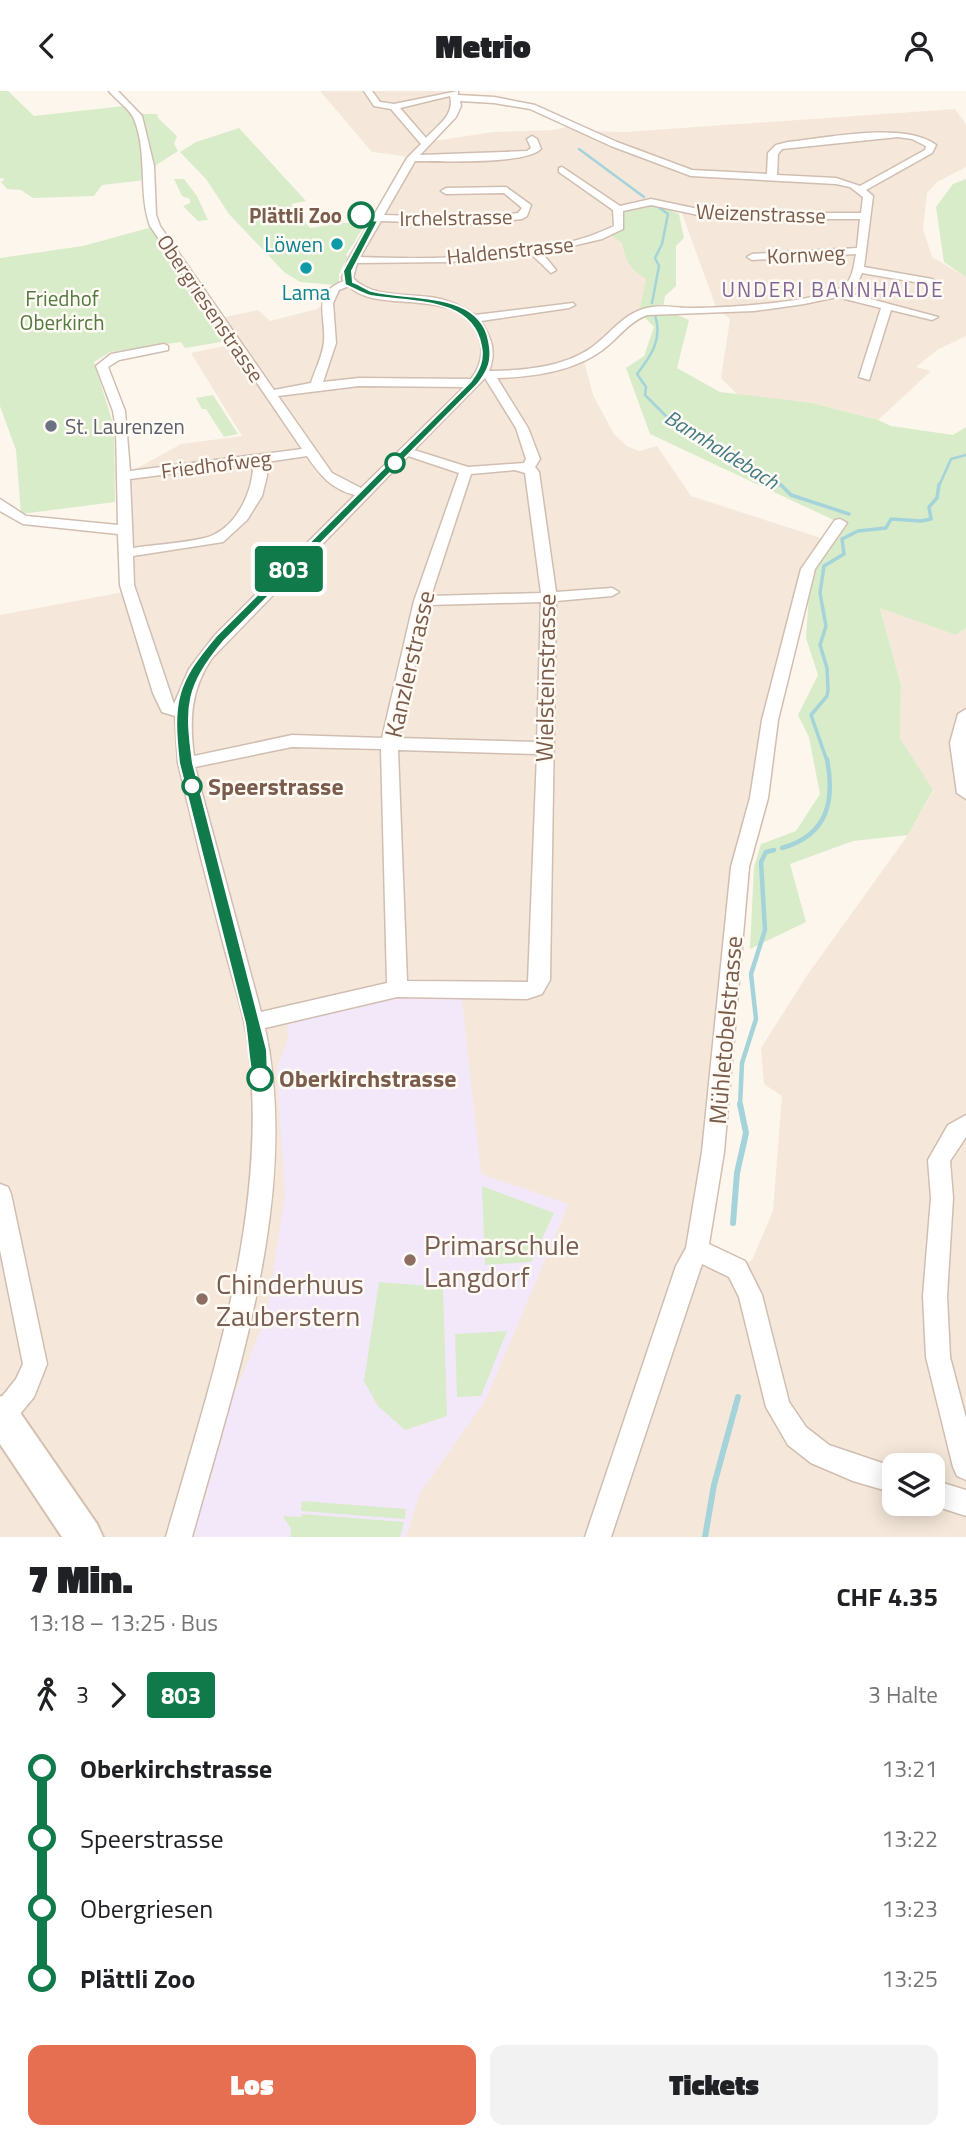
<!DOCTYPE html>
<html lang="de">
<head>
<meta charset="utf-8">
<style>
	:root { --surface:#fff; --page:#f2f2f2; --text:#202124; --muted:#757577; --accent:#e76f51 }
	body { margin:0; font-family:"Titillium Web",sans-serif; background:var(--page); color:var(--text); height:100vh; display:flex; flex-direction:column; font-size:26px; white-space:nowrap }
	* { box-sizing:border-box; margin:0 }
	p { font-size:23px; color:var(--muted) }
	.icon { flex:none; width:38px; height:38px; fill:none; stroke:currentColor; stroke-width:2; stroke-linecap:round; stroke-linejoin:round }
	.map { position:relative; height:1446px; overflow:hidden }
	.drawer { display:flex; flex-direction:column; background:var(--surface); flex:1 }
	.drawer>* { flex:none }
	.badge { padding:0 14px; border-radius:5px; font-size:24px; line-height:46px }
	.fabs { position:absolute; left:882px; top:1362px; display:grid; gap:14px }
	.fabs a { display:grid; place-items:center; width:63px; height:63px; border-radius:14px; background:var(--surface); box-shadow:0 4px 18px #0003; font-size:35px }
	.map>.badge { position:absolute; translate:-50% -50%; box-shadow:0 0 0 4px #fff }
	.legs { display:flex; align-items:center; gap:10px; height:77px; padding:0 28px; font-size:23px }
	.legs p { margin-inline-start:auto }
	.headline { display:flex; align-items:center; justify-content:space-between; height:119px; padding:0 28px }
	h1 { font-size:38px; font-weight:800; line-height:52px }
	.button { display:flex; gap:14px; margin-top:auto; padding:14px 28px }
	.button a { flex:1; height:80px; border-radius:14px; background:var(--accent); color:#fff; font-size:28px; font-weight:800; line-height:80px; text-align:center }
	.button a+a { background:var(--page); color:var(--text) }
	ul { padding:0 28px; list-style:none }
	li { display:flex; align-items:center; gap:24px; height:70px; font-size:26px }
	li i { display:grid; place-items:center; width:10px; height:100%; margin:0 9px; background:currentColor }
	li i::after { content:''; width:18px; height:18px; margin:-9px; border:5px solid; border-radius:50%; background:var(--surface) }
	li p { margin-inline-start:auto }
	li:first-child i { background:linear-gradient(#0000 50%,currentColor 0) }
	li:last-child i { background:linear-gradient(currentColor 50%,#0000 0) }
	header { display:flex; justify-content:space-between; align-items:center; height:91px; padding:0 28px; background:var(--surface); font-size:32px; font-weight:800 }
	.map>svg:first-child { display:block }
	.residential { fill:#f5e8da; fill-rule:evenodd }
	.education { fill:#f3e8fa }
	.green { fill:#d8ecc9 }
	.lines { fill:none; stroke-linecap:round; stroke-linejoin:round }
	.stream-far3 { stroke:#a5d3da; stroke-width:2.5 }
	.stream-far2 { stroke:#a5d3da; stroke-width:3.5 }
	.stream-far1 { stroke:#a5d3da; stroke-width:4.5 }
	.stream { stroke:#a5d3da; stroke-width:6 }
	.street-casing { stroke:#d1beb0; stroke-width:3 }
	.secondary-casing { stroke:#d6c0b0; stroke-width:4 }
	.street { fill:#fff; fill-rule:evenodd }
	.secondary { fill:#fff; fill-rule:evenodd }
	.line-1 { fill:#107a4a; stroke:#fff; stroke-width:2 }
	.stop-1-dot { fill:#fff; stroke:#107a4a; stroke-width:3.5 }
	.culture-dot { fill:#0f9aa8; stroke:#fffaf3; stroke-width:2.5 }
	.worship-dot { fill:#6b7280; stroke:#fffaf3; stroke-width:2.5 }
	.education-dot { fill:#8d6e63; stroke:#fffaf3; stroke-width:2.5 }
	.labels { text-anchor:middle; dominant-baseline:central; stroke-width:5; stroke-linejoin:round; paint-order:stroke }
	.far-street-label { font-size:21px; fill:#7a5c4d; stroke:#fffaf3 }
	.far-stop-label { font-size:21px; font-weight:bold; fill:#7a5c4d; stroke:#fffaf3; text-anchor:end }
	.far-culture-label { font-size:21px; fill:#0d838f; stroke:#fffaf3; text-anchor:end }
	.far-neighbourhood-label { font-size:21px; letter-spacing:2px; fill:#846695; stroke:#fffaf3 }
	.far-park-label { font-size:21px; fill:#537a41; stroke:#fffaf3 }
	.far-worship-label { font-size:21px; fill:#5b616d; stroke:#fffaf3; text-anchor:start }
	.far-water-label { font-size:21px; font-style:italic; fill:#437c86; stroke:#fffaf3 }
	.street-label { font-size:24px; fill:#7a5c4d; stroke:#fffaf3 }
	.stop-label { font-size:24px; font-weight:bold; fill:#7a5c4d; stroke:#fffaf3; text-anchor:start }
	.near-education-label { font-size:28px; fill:#785e54; stroke:#fffaf3; text-anchor:start }
</style>
</head>
<body>
<header><svg class="icon" aria-label="back" viewBox="0 0 24 24"><path d="M15 5l-7 7 7 7"/></svg>Metrio<svg class="icon" aria-label="person" viewBox="0 0 24 24"><circle cx="12" cy="8" r="4"/><path d="M4 21q1-7 8-7t8 7"/></svg></header>
<div class="map">
<svg width="966" height="1446" viewBox="0 0 966 1446">
	<rect width="100%" height="100%" fill="#fdf6ec"/>
	<!-- residential -->
	<path class="residential" d="M320 0H453L457 15 427 51 493 41 553 39 574 34 587 40 625 41 955 18 966 33V76L937 91 927 102 923 138 932 166 966 186V245L937 259 916 276 931 280 878 329 812 312 739 305 721 287 730 228 716 216 680 117 620 125 610 144 622 152 640 184 647 188 639 221 583 266 593 304 614 343 627 355 639 360 657 355 691 405 827 449 808 478 740 776 697 1159 737 1178 752 1169 773 1120 782 1005 764 993 761 957 808 883 908 744 933 700 900 647 901 594 880 516 956 544 966 537V1446H0V524L129 500 123 385 181 353 242 345 191 262 229 254 220 227 258 219 270 230 317 218 348 192 347 187 412 66 372 61ZM894 1374H933V1412H894Z"/>
	<!-- education -->
	<path class="education" d="M397 898 461 899 481 1083 569 1113 485 1310 420 1402 406 1446H189L225 1309 236 1299 266 1226 285 1104 277 977 288 948 287 934Z"/>
	<!-- green -->
	<g class="green">
		<path d="M0 0H8L34 25 124 15 143 23H157L158 27 177 45 174 53 178 60 147 80 146 89 102 94 94 105 33 107 21 99 7 98 1 91 5 88 0 87Z"/>
		<path d="M239 37 306 110 291 113 310 137 340 132H366L346 164 348 165 339 183V192L334 194 300 191 284 181 229 123 206 88 180 61 196 51Z"/>
		<path d="M174 88H184L197 105 208 129 198 130 183 115 190 112V108L182 105Z"/>
		<path d="M966 88V186L944 171 936 116 953 93Z"/>
		<path d="M651 111 679 123 684 147 676 155V195L665 205 663 218 689 229 677 277 720 301 812 312 878 329 891 335 953 344 966 336V537L956 544 880 517 901 594 900 647 933 699 908 744 853 750 790 773 806 831 750 858 754 776 761 753 796 740 820 703 809 646 798 624 818 584 806 547 809 502 816 473 840 432 650 343 626 277 644 265 654 236 639 221 646 188C630 178 626 171 622 152L610 144 619 136 618 118Z"/>
		<path d="M152 136 227 250 185 257 181 251 110 261 94 271 114 336 115 411 21 423 16 359 0 315V167L83 155Z"/>
		<path d="M213 304 238 343 224 346 206 318H202L196 307Z"/>
		<path d="M482 1095 554 1122 531 1171 485 1174Z"/>
		<path d="M379 1191 443 1196 447 1325 405 1339 378 1315 364 1290Z"/>
		<path d="M507 1240 481 1305 457 1306 455 1243Z"/>
		<path d="M302 1410 406 1418 405 1428 301 1420Z"/>
		<path d="M302 1423 404 1431 400 1446H290L291 1438 283 1425 301 1426Z"/>
	</g>
	<g class="lines">
		<!-- stream-far3 -->
		<g class="stream-far3">
			<path d="M579 58 644 106"/>
			<path d="M652 212 659 175 655 167 662 153 668 123 657 115"/>
			<path d="M655 224C663 248 651 265 637 283L646 296 645 304 666 325 696 338 704 348 745 374 771 385 781 395"/>
			<path d="M939 395 951 368 966 364"/>
		</g>
		<!-- stream-far2 -->
		<g class="stream-far2">
			<path d="M780 393 791 404 849 423"/>
			<path d="M827 670 811 624 827 605 828 599 827 577 820 554 826 535 820 502 824 475 844 463 842 448 858 440 886 437 891 428 921 430 931 428 929 416 937 407 939 393"/>
		</g>
		<!-- stream-far1 -->
		<g class="stream-far1">
			<path d="M782 757C828 744 835 710 827 668"/>
			<path d="M740 1015 742 972 756 928 751 883 765 839 761 771 766 761 774 759"/>
		</g>
		<!-- stream -->
		<g class="stream">
			<path d="M733 1132 737 1082 746 1042 740 1013"/>
			<path d="M705 1446 714 1394 738 1306"/>
		</g>
		<defs>
			<g id="street">
				<path d="M109 0H118L142 25 154 75 156 124 160 135 274 299 311 292C315 279 323 264 324 250 326 224 311 202 344 190L342 187 348 169 407 67 421 53 391 18 374 15 364 0H372L380 11 394 13 458 0V4L494 6 535 14 617 51 692 79 767 83 768 62 776 54 788 51C826 47 905 30 936 54L932 62 866 99 873 105 864 176 932 188 937 191 932 194 862 182 856 196 848 202 938 226 932 229 891 219 869 289 859 286 881 217 837 206 804 213 754 220 647 224C628 231 617 249 601 260 572 281 531 286 497 287L528 337 540 368 535 376 539 381 556 501 612 497 619 501 612 505 556 510 550 889 542 903 527 908 397 906 265 937C301 1103 236 1287 192 1446H166C211 1288 268 1126 249 959 245 923 232 887 223 852 207 792 192 732 178 672L175 625 162 621 153 602 120 494 118 443 23 433 0 420V408L26 425 118 434 116 338 113 320 96 275 111 263 164 253 168 255V259L119 269 108 276 125 320 130 380 302 358 150 135C138 101 148 62 134 28 130 18 116 9 109 0ZM450 5C455 24 438 34 426 47L400 17ZM460 10 494 12 530 18 611 55 691 85 836 93 850 96 863 106 861 122H717L651 108 620 115 562 76 559 77V81L613 119 614 135C547 168 434 169 360 166L381 130 475 133 522 128 527 125 531 114 506 96 446 97 441 100 446 103 504 102 522 117 518 122 475 127 384 124 415 70C441 70 524 74 541 58L537 48 532 45 527 48 531 57 527 60 420 64 456 26 461 15ZM898 46 912 48 926 55 925 59 860 95 836 87 777 84 778 63 782 58ZM651 114 717 128H860L857 157 752 163 747 166 752 169 856 163C854 173 853 186 846 193 827 212 718 217 689 217 677 217 664 214 652 216 624 220 612 242 591 257 563 276 527 279 494 280H489C497 260 491 247 481 230L569 217 575 214 573 212 475 224C463 216 451 210 436 207 409 202 372 208 353 187L357 172 450 171 532 164 551 182 556 179 542 162 602 148 623 138V120ZM349 195C377 226 468 190 481 253 483 266 479 278 471 288L359 287 323 291 336 252 333 212 339 199ZM485 287 516 337 526 368 524 372 468 376 414 359ZM359 295 464 296 361 397 332 382 278 305ZM307 365C320 384 331 398 355 404L215 544 189 578 174 613 134 494 133 465 223 451 247 429 262 405 267 385 266 371ZM408 365 459 382 414 510 382 647 292 644 194 665C189 628 191 598 212 567ZM253 372C254 398 238 433 213 444 200 451 150 454 133 457L130 388ZM515 379 525 382 541 502 431 505 471 383ZM541 511 537 651 399 647 428 514ZM292 656 381 658 387 892 261 921 195 676ZM398 659 537 663 528 891 407 890Z"/>
				<path d="M840 428 847 432 815 478 778 629 768 707 749 776 724 1061 709 1153 745 1170 762 1204 789 1311 806 1336 829 1354 894 1376V1402L853 1390 811 1372 788 1354 766 1316 739 1206 729 1186 702 1173 611 1446H585L676 1175 686 1157 702 1061 731 776 750 707 762 629 801 478 835 429Z"/>
				<path d="M966 618V708L957 702 950 652 958 623Z"/>
				<path d="M966 1024V1046L950 1070 953 1107 947 1205 950 1266 966 1327V1389L957 1385 953 1376 926 1266 923 1205 931 1107 928 1069 948 1034Z"/>
				<path d="M0 1093 8 1096 11 1103 47 1273 34 1306 11 1334 2 1337 0 1308 16 1288 23 1273 0 1159Z"/>
				<path d="M933 1389 966 1399V1425L926 1412H933Z"/>
			</g>
			<path id="secondary" d="M0 1305 12 1310 97 1433 103 1446H62L0 1353Z"/>
		</defs>
		<!-- street casing -->
		<use href="#street" class="street-casing"/>
		<!-- secondary casing -->
		<use href="#secondary" class="secondary-casing"/>
		<!-- street -->
		<use href="#street" class="street"/>
		<!-- secondary -->
		<use href="#secondary" class="secondary"/>
	</g>
	<!-- line-1 -->
	<path class="line-1" d="M361 121 365 124 362 127 378 130 352 180 353 191C359 193 366 198 372 200 409 210 480 199 489 250 493 269 489 279 477 294L224 550C186 596 185 614 193 672L267 959 268 987 266 992H254C249 980 248 948 245 932L179 672C172 610 176 592 216 545L471 290C479 279 484 269 481 255 472 205 409 212 371 205 362 203 353 197 345 194L343 180 369 132 356 131 354 126Z"/>
	<!-- markers -->
	<g class="stop-1-dot">
		<circle cx="361" cy="124" r="12"/>
		<circle cx="395" cy="372" r="9"/>
		<circle cx="192" cy="695" r="9"/>
		<circle cx="260" cy="987" r="12"/>
	</g>
	<g class="culture-dot">
		<circle cx="337" cy="153" r="7"/>
		<circle cx="306" cy="177" r="7"/>
	</g>
	<circle class="worship-dot" cx="51" cy="335" r="7"/>
	<g class="education-dot">
		<circle cx="410" cy="1169" r="7"/>
		<circle cx="202" cy="1208" r="7"/>
	</g>
	<g class="labels">
		<!-- far-street labels -->
		<g class="far-street-label">
			<text transform="translate(761 122) rotate(2)">Weizenstrasse</text>
			<text transform="translate(456 126) rotate(-1)">Irchelstrasse</text>
			<text transform="translate(510 159) rotate(-6)">Haldenstrasse</text>
			<text transform="translate(806 163) rotate(-3)">Kornweg</text>
			<text transform="translate(211 217) rotate(56)">Obergriesenstrasse</text>
			<text transform="translate(216 373) rotate(-7)">Friedhofweg</text>
		</g>
		<!-- far-stop labels -->
		<g class="far-stop-label">
			<text x="342" y="124">Plättli Zoo</text>
		</g>
		<!-- far-culture labels -->
		<g class="far-culture-label">
			<text x="323" y="153">Löwen</text>
			<text x="306" y="201" text-anchor="middle">Lama</text>
		</g>
		<!-- far-neighbourhood labels -->
		<g class="far-neighbourhood-label">
			<text x="833" y="198">UNDERI BANNHALDE</text>
		</g>
		<!-- far-park labels -->
		<g class="far-park-label">
			<text x="62" y="207">Friedhof<tspan x="62" dy="24">Oberkirch</tspan></text>
		</g>
		<!-- far-worship labels -->
		<g class="far-worship-label">
			<text x="65" y="335">St. Laurenzen</text>
		</g>
		<!-- far-water labels -->
		<g class="far-water-label">
			<text transform="translate(722 358) rotate(32)">Bannhaldebach</text>
		</g>
		<!-- street labels -->
		<g class="street-label">
			<text transform="translate(409 573) rotate(-77)">Kanzlerstrasse</text>
			<text transform="translate(545 587) rotate(-89)">Wielsteinstrasse</text>
			<text transform="translate(725 939) rotate(-85)">Mühletobelstrasse</text>
		</g>
		<!-- stop labels -->
		<g class="stop-label">
			<text x="208" y="695">Speerstrasse</text>
			<text x="279" y="987">Oberkirchstrasse</text>
		</g>
		<!-- near-education labels -->
		<g class="near-education-label">
			<text x="424" y="1153">Primarschule<tspan x="424" dy="32">Langdorf</tspan></text>
			<text x="216" y="1192">Chinderhuus<tspan x="216" dy="32">Zauberstern</tspan></text>
		</g>
	</g>
</svg>
<div class="fabs">
<a><svg class="icon" aria-label="layers" viewBox="0 0 24 24"><path d="M12 4l9 5-9 5-9-5zM3 14l9 5 9-5"/></svg></a>
</div>
<b class="badge" style="left:289px;top:478px;background:#107a4a;color:#fff">803</b>
</div>
<section class="drawer">
<div class="headline"><div><h1>7 Min.</h1><p>13:18 – 13:25 · Bus</p></div><b>CHF 4.35</b></div>
<div class="legs"><svg class="icon" aria-label="walk" viewBox="0 0 24 24"><circle cx="13" cy="4" r="2"/><path d="M13 8l-2 6 4 7M11 14l-3 7M7 12l3-4h3l4 4"/></svg>3<svg class="icon" aria-label="forward" viewBox="0 0 24 24"><path d="M9 5l7 7-7 7"/></svg><b class="badge" style="background:#107a4a;color:#fff">803</b><p>3 Halte</p></div>
<ul>
<li><i style="color:#107a4a"></i><b>Oberkirchstrasse</b><p>13:21</p></li>
<li><i style="color:#107a4a"></i><span>Speerstrasse</span><p>13:22</p></li>
<li><i style="color:#107a4a"></i><span>Obergriesen</span><p>13:23</p></li>
<li><i style="color:#107a4a"></i><b>Plättli Zoo</b><p>13:25</p></li>
</ul>
<div class="button"><a>Los</a><a>Tickets</a></div>
</section>
</body>
</html>
